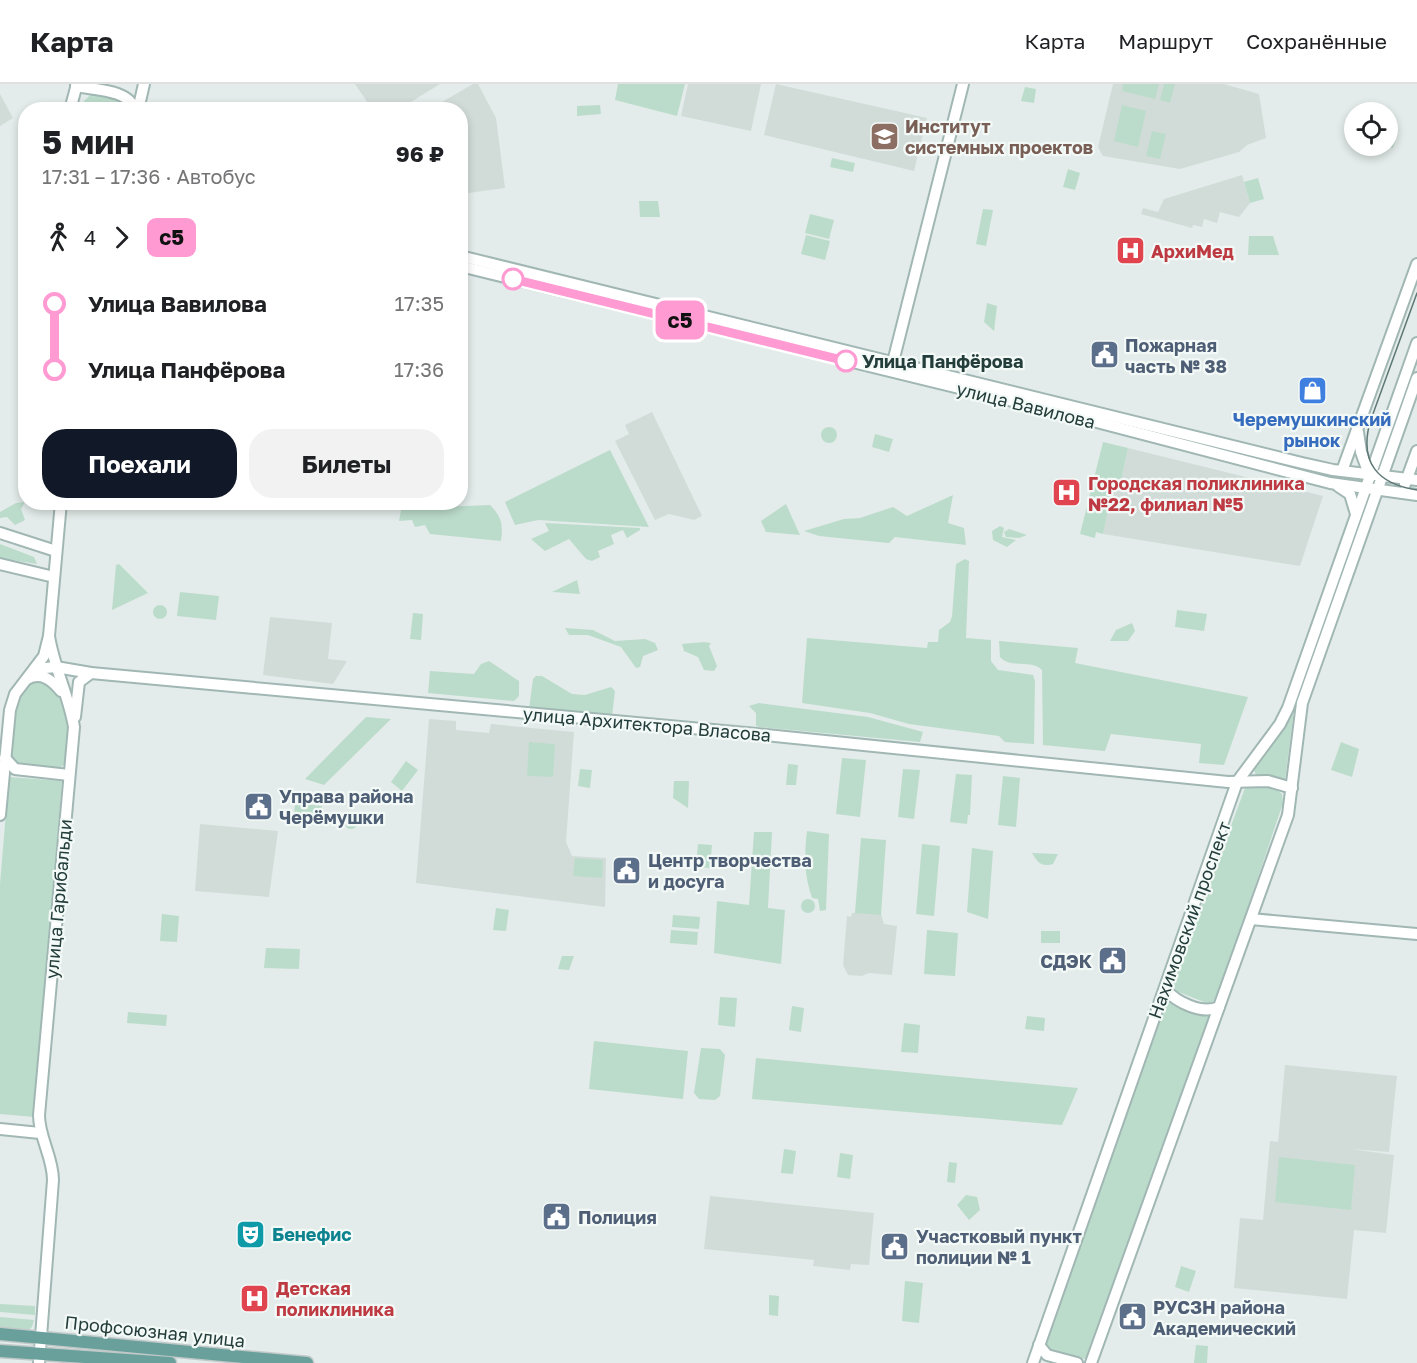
<!DOCTYPE html>
<html lang="ru">
<head>
<meta charset="utf-8">
<style>
	:root { --surface:#fff; --page:#f2f2f2; --text:#202124; --muted:#757577; --line:#e0e0e0; --accent:#111827 }
	body { margin:0; font-family:"Golos Text",sans-serif; background:var(--page); color:var(--text); height:100vh; display:flex; flex-direction:column; font-size:22px; white-space:nowrap }
	* { box-sizing:border-box; margin:0 }
	p { font-size:20px; color:var(--muted) }
	.icon { flex:none; width:33px; height:33px; fill:none; stroke:currentColor; stroke-width:2; stroke-linecap:round; stroke-linejoin:round }
	.map { position:relative; flex:1; overflow:hidden }
	.panel { position:absolute; left:18px; top:18px; width:450px; height:408px; display:flex; flex-direction:column; background:var(--surface); border-radius:24px; box-shadow:0 3px 9px #0003 }
	.panel>* { flex:none }
	.badge { padding:0 12px; border-radius:9px; font-size:21px; line-height:39px }
	.controls { position:absolute; left:1344px; top:18px; display:grid; gap:12px }
	.controls a { display:grid; place-items:center; width:54px; height:54px; border-radius:50%; background:var(--surface); box-shadow:0 3px 9px #0003; font-size:30px }
	.map>.badge { position:absolute; translate:-50% -50%; box-shadow:0 0 0 3px #fff }
	.legs { display:flex; align-items:center; gap:9px; height:66px; padding:0 24px; font-size:20px }
	.legs p { margin-inline-start:auto }
	.overview { display:flex; align-items:center; justify-content:space-between; height:102px; padding:0 24px }
	h1 { font-size:33px; font-weight:700; line-height:45px }
	.primary-button { display:flex; gap:12px; margin-top:auto; padding:12px 24px }
	.primary-button a { flex:1; height:69px; border-radius:24px; background:var(--accent); color:#fff; font-size:24px; font-weight:700; line-height:69px; text-align:center }
	.primary-button a+a { background:var(--page); color:var(--text) }
	ul { padding:0 24px; list-style:none }
	li { display:flex; align-items:center; gap:21px; height:66px; font-size:22px }
	li i { display:grid; place-items:center; width:9px; height:100%; margin:0 8px; background:currentColor }
	li i::after { content:''; width:15px; height:15px; margin:-8px; border:4px solid; border-radius:50%; background:var(--surface) }
	li p { margin-inline-start:auto }
	li:first-child i { background:linear-gradient(#0000 50%,currentColor 0) }
	li:last-child i { background:linear-gradient(currentColor 50%,#0000 0) }
	header { display:flex; align-items:center; gap:36px; box-sizing:border-box; height:84px; padding:0 30px; background:var(--surface); border-bottom:2px solid var(--line) }
	header strong { font-size:28px }
	nav { display:flex; gap:33px; margin-inline-start:auto; font-size:21px }
	.map>svg:first-child { display:block }
	.built { fill:#d1dcd9 }
	.green { fill:#bcdccb }
	.lines { fill:none; stroke-linecap:round; stroke-linejoin:round }
	.secondary-casing { stroke:#a1b7b4; stroke-width:14 }
	.primary-casing { stroke:#c1c9c8; stroke-width:15 }
	.secondary { stroke:#fff; stroke-width:10 }
	.primary { stroke:#69a09c; stroke-width:12 }
	.tram { stroke:#5e7876; stroke-width:1.5 }
	.line-1-casing { stroke:#fff; stroke-width:14 }
	.line-1 { stroke:#ff9ad2; stroke-width:9 }
	.stop-1-dot { fill:#fff; stroke:#ff9ad2; stroke-width:3 }
	.labels { text-anchor:middle; dominant-baseline:central; stroke-width:4.5; stroke-linejoin:round; paint-order:stroke }
	.education-label { font-size:18px; font-weight:bold; fill:#785e54; stroke:#f3f9f7; text-anchor:start }
	.health-label { font-size:18px; font-weight:bold; fill:#be3a42; stroke:#f3f9f7; text-anchor:start }
	.service-label { font-size:18px; font-weight:bold; fill:#4e5e75; stroke:#f3f9f7; text-anchor:start }
	.stop-label { font-size:18px; font-weight:bold; fill:#233d3b; stroke:#f3f9f7; text-anchor:start }
	.street-label { font-size:18px; fill:#233d3b; stroke:#f3f9f7 }
	.shop-label { font-size:18px; font-weight:bold; fill:#366cbe; stroke:#f3f9f7 }
	.culture-label { font-size:18px; font-weight:bold; fill:#0d838f; stroke:#f3f9f7; text-anchor:start }
</style>
</head>
<body>
<header>
<strong>Карта</strong>
<nav><a>Карта</a><a>Маршрут</a><a>Сохранённые</a></nav>
</header>
<div class="map">
<svg width="1417" height="1279" viewBox="0 0 1417 1279">
	<rect width="100%" height="100%" fill="#e3ecea"/>
	<!-- built -->
	<g class="built">
		<path d="M355 0H440L398 26 372 25Z"/>
		<path d="M473 0H478L496 34 505 104 461 110 460 26 430 25Z"/>
		<path d="M688 0H761L751 47 681 32Z"/>
		<path d="M776 0 927 34 914 87 764 51Z"/>
		<path d="M1113 0H1224L1259 10 1266 54 1247 61 1239 68 1180 85 1103 72 1098 63Z"/>
		<path d="M0 10 13 34 0 42Z"/>
		<path d="M1242 91 1250 119 1239 133 1220 128 1217 139 1204 135 1202 143 1193 141 1192 144 1141 130 1143 124 1158 128 1164 115Z"/>
		<path d="M652 328 702 432 694 436 669 430 655 436 615 357 629 350 625 341Z"/>
		<path d="M1128 364 1323 412 1300 482 1103 450 1113 405 1119 406Z"/>
		<path d="M270 533 332 539 328 575 347 577 333 600 263 591Z"/>
		<path d="M429 635 456 637V646L489 649 491 640 574 648 566 758 572 772 606 774 605 823 416 799Z"/>
		<path d="M200 740 278 747 269 813 195 807Z"/>
		<path d="M880 827 884 840 897 842 892 891 869 889 862 892 848 891 843 881 847 832 851 833 852 829Z"/>
		<path d="M1285 981 1397 992 1389 1068 1351 1065 1394 1071 1386 1149 1354 1146 1347 1215 1234 1204 1240 1134 1263 1136 1270 1057 1278 1058Z"/>
		<path d="M710 1112 874 1129 869 1181 851 1180 850 1186 813 1182 814 1176 704 1165Z"/>
	</g>
	<!-- green -->
	<g class="green">
		<path d="M618 0H685L677 32 615 16Z"/>
		<path d="M1123 0H1159L1155 15 1122 7Z"/>
		<path d="M1164 0H1175L1170 19 1160 16Z"/>
		<path d="M1025 3 1036 5 1034 19 1021 17Z"/>
		<path d="M91 10 123 16 128 25 76 26Z"/>
		<path d="M600 21 601 30 577 32V22Z"/>
		<path d="M1122 21 1146 27 1138 63 1114 57Z"/>
		<path d="M1388 42 1398 45 1393 64 1383 62H1388Z"/>
		<path d="M1152 47 1166 50 1160 75 1146 72Z"/>
		<path d="M832 74 855 79 853 88 830 83Z"/>
		<path d="M1068 85 1080 89 1075 106 1063 103Z"/>
		<path d="M1258 94 1264 115 1250 119 1244 98Z"/>
		<path d="M639 117H658L660 133H640Z"/>
		<path d="M983 125 993 126 986 162 976 160Z"/>
		<path d="M810 130 834 136 829 155 805 149Z"/>
		<path d="M806 151 830 157 825 176 801 170Z"/>
		<path d="M1249 152H1273L1279 171H1248Z"/>
		<path d="M987 219 997 222 994 247 984 238Z"/>
		<circle cx="829" cy="351" r="8"/>
		<path d="M875 350 893 355 889 368 872 363Z"/>
		<path d="M1103 358 1128 364 1119 406 1113 405 1103 450 1096 448 1095 454 1080 450Z"/>
		<path d="M610 366 649 443 538 436 515 441 505 418Z"/>
		<path d="M953 411 948 439 964 444 966 461 895 453 889 459 819 452 804 447 844 435 860 434 893 423 907 432Z"/>
		<path d="M25 418 21 425 25 436 15 441 7 433 0 434V428L16 419Z"/>
		<path d="M786 420 800 451 766 448 761 437Z"/>
		<path d="M402 421 416 424 490 421C502 433 503 441 501 457L430 450 425 441 415 443 412 436 399 437Z"/>
		<path d="M545 439 640 444V446L627 454 623 446 611 451 614 460 598 467 600 473 592 477 586 475 569 455 545 467 531 455 549 447Z"/>
		<path d="M1000 442 1004 444 1002 453 1016 456 1007 463 993 456 992 447Z"/>
		<path d="M1009 445 1027 451 1019 454 1006 453 1004 448Z"/>
		<path d="M0 460 34 473 37 480 0 474Z"/>
		<path d="M965 475 969 477 966 554 991 556V577L998 586 1033 591 1035 597 1034 660 1005 658 999 652 909 640 870 629 802 619 807 554 927 564 928 558H938L939 546 950 538 952 532 956 480Z"/>
		<path d="M119 480 148 509 112 526 116 481Z"/>
		<path d="M577 496 580 510 552 508Z"/>
		<path d="M180 508 219 512 216 536 177 532Z"/>
		<circle cx="160" cy="528" r="7"/>
		<path d="M1177 526 1207 530 1204 547 1175 543Z"/>
		<path d="M413 529 423 530 421 556 410 555Z"/>
		<path d="M1132 539 1135 547 1128 557H1110L1116 546Z"/>
		<path d="M565 544 593 546 615 557 645 555 655 559 658 566 643 572 640 583 636 584 621 563 588 551H569Z"/>
		<path d="M999 557 1078 564 1075 579 1248 613 1224 681 1199 679 1201 660 1111 650 1105 667 1043 661 1042 586C1031 575 1010 585 1000 573Z"/>
		<path d="M704 558 711 559 709 562 717 582 714 587 704 586 698 573 684 567 682 560Z"/>
		<path d="M489 577 519 597V612L514 617 428 609 430 587 474 590 481 580Z"/>
		<path d="M536 592H542L572 610 585 611 611 603 615 607 612 632 529 625 533 595Z"/>
		<path d="M35 595C78 607 69 645 66 680L57 685 15 680C3 657 14 612 35 595Z"/>
		<path d="M759 619 868 633 923 648 920 658 759 643 756 642V629L749 622Z"/>
		<path d="M1294 626 1285 696 1257 694 1254 686Z"/>
		<path d="M366 633 391 635 324 701 305 695Z"/>
		<path d="M529 658 555 660 553 693 527 692Z"/>
		<path d="M1341 658 1359 665 1352 693 1331 686Z"/>
		<path d="M842 674 866 676 860 733 836 730Z"/>
		<path d="M406 677 418 686 402 707 391 698Z"/>
		<path d="M788 680 798 681 796 701H786Z"/>
		<path d="M580 685 592 686 590 704 578 702Z"/>
		<path d="M903 685 920 686 914 735 898 733Z"/>
		<path d="M956 690 972 691 970 731H968L967 740 950 738Z"/>
		<path d="M1003 692 1020 694 1016 743 998 741Z"/>
		<path d="M9 693 62 697 34 1033 0 1030V800Z"/>
		<path d="M674 697H689L688 724 673 714Z"/>
		<path d="M1261 702 1274 704 1282 710 1283 719 1217 915 1209 920 1176 907 1173 899 1245 704Z"/>
		<path d="M295 719 322 722 320 737 294 734Z"/>
		<circle cx="351" cy="738" r="7"/>
		<path d="M807 747 829 750 826 826 820 827 818 815 812 814C804 790 804 772 807 747Z"/>
		<path d="M754 748H772L768 824 785 826 781 880 714 869 717 817 749 821Z"/>
		<path d="M861 754 886 756 881 831 855 829Z"/>
		<path d="M698 760 712 761 710 784 696 783Z"/>
		<path d="M922 760 940 762 934 832 916 830Z"/>
		<path d="M972 764 993 767 988 835 967 828Z"/>
		<path d="M1032 769 1058 770 1053 780C1041 783 1038 779 1032 769Z"/>
		<path d="M575 774 603 776 602 794 573 792Z"/>
		<circle cx="808" cy="822" r="7"/>
		<path d="M496 824 509 826 506 847 493 846Z"/>
		<path d="M162 830 179 832 177 858 160 857Z"/>
		<path d="M673 831 700 833 699 845 672 843Z"/>
		<path d="M671 846 698 848 697 861 670 859Z"/>
		<path d="M927 846 958 849 955 892 924 890Z"/>
		<rect x="1041" y="847" width="19" height="12"/>
		<path d="M266 864 300 865 299 885 264 884Z"/>
		<path d="M562 872H574L569 886 558 885Z"/>
		<path d="M720 913 737 914 735 943 718 941Z"/>
		<path d="M1166 917 1210 932 1088 1274 1075 1276 1050 1268 1046 1261Z"/>
		<path d="M792 922 804 924 801 948 789 946Z"/>
		<path d="M128 928 167 931 166 942 127 939Z"/>
		<path d="M1027 932 1045 934 1044 947 1025 945Z"/>
		<path d="M904 939 920 941 918 969 901 968Z"/>
		<path d="M594 957 688 967 683 1015 589 1005Z"/>
		<path d="M701 964 720 965 725 971 720 1012 715 1016 699 1015 694 1009Z"/>
		<path d="M756 974 1078 1004 1062 1041 752 1015Z"/>
		<path d="M784 1065 796 1067 793 1090 781 1089Z"/>
		<path d="M840 1069 853 1071 850 1095 837 1093Z"/>
		<path d="M1279 1073 1355 1081 1351 1126 1275 1118Z"/>
		<path d="M949 1078 957 1079 955 1099 947 1098Z"/>
		<path d="M966 1111 977 1113 980 1126 969 1136 957 1121Z"/>
		<path d="M1181 1182 1196 1187 1189 1208 1175 1203Z"/>
		<path d="M905 1197 923 1199 919 1239 902 1237Z"/>
		<path d="M769 1211 779 1212 778 1232 769 1231Z"/>
		<path d="M0 1220 35 1222V1231L0 1228Z"/>
		<path d="M0 1233 34 1236 32 1243 26 1248 0 1245Z"/>
		<path d="M1196 1261 1208 1262 1207 1279H1194Z"/>
	</g>
	<g class="lines">
		<defs>
			<g id="secondary">
				<path d="M76 2C94 6 129 5 135 26"/>
				<path d="M70 26 77 0"/>
				<path d="M138 26 144 0"/>
				<path d="M460 172 1302 379 1333 386 1417 396"/>
				<path d="M460 182 1066 330 1330 399 1417 411"/>
				<path d="M892 282 963 0"/>
				<path d="M1358 348 1361 368 1370 393"/>
				<path d="M1342 387 1417 180"/>
				<path d="M1405 400 1417 367"/>
				<path d="M1338 402 1350 410 1356 430"/>
				<path d="M0 449 56 467"/>
				<path d="M0 480 54 493"/>
				<path d="M35 585 56 583 91 589 746 649 1228 698 1268 697 1292 704"/>
				<path d="M27 595C41 587 52 596 61 607"/>
				<path d="M75 633 79 598 91 589"/>
				<path d="M5 674 15 685 69 691"/>
				<path d="M0 731 10 626 15 610 44 572 49 552 61 418"/>
				<path d="M1251 835 1417 850"/>
				<path d="M1165 905C1176 918 1202 931 1219 923"/>
				<path d="M0 1045 40 1049"/>
				<path d="M1039 1261 1047 1271 1077 1279"/>
				<path d="M39 1279 53 1096C53 1073 39 1054 39 1031L74 643C69 612 54 584 49 552"/>
				<path d="M1033 1279 1237 698 1280 640 1288 624 1417 259"/>
				<path d="M1091 1279 1288 731 1302 619 1417 294"/>
			</g>
			<g id="primary">
				<path d="M0 1250 307 1279"/>
				<path d="M0 1267 170 1279"/>
			</g>
		</defs>
		<!-- secondary casing -->
		<use href="#secondary" class="secondary-casing"/>
		<!-- primary casing -->
		<use href="#primary" class="primary-casing"/>
		<!-- secondary -->
		<use href="#secondary" class="secondary"/>
		<!-- primary -->
		<use href="#primary" class="primary"/>
		<!-- tram -->
		<path class="tram" d="M1417 209 1370 338C1359 379 1378 400 1417 406"/>
	</g>
	<g class="lines">
		<defs>
			<path id="line-1" d="M513 195 846 277"/>
		</defs>
		<!-- line-1 casing -->
		<use href="#line-1" class="line-1-casing"/>
		<!-- line-1 -->
		<use href="#line-1" class="line-1"/>
	</g>
	<!-- icons -->
	<defs>
		<symbol id="university-square" viewBox="-11 -11 22 22"><rect x="-9" y="-9" width="18" height="18" rx="4" fill="#8d6e63" stroke="#f3f9f7"/><path d="M0-5L7-2L0 1L-7-2ZM-4 1L0 2.5L4 1V4Q0 6-4 4Z" fill="#fff"/></symbol>
		<symbol id="hospital-square" viewBox="-11 -11 22 22"><rect x="-9" y="-9" width="18" height="18" rx="4" fill="#e0444e" stroke="#f3f9f7"/><path d="M-5-5h3v3.5h4V-5h3V5h-3V1.5h-4V5h-3Z" fill="#fff"/></symbol>
		<symbol id="civic-square" viewBox="-11 -11 22 22"><rect x="-9" y="-9" width="18" height="18" rx="4" fill="#5c6f8a" stroke="#f3f9f7"/><path d="M-.6-6.5H3V-4.5H.6V-3L4-1V1h2V6H-6V1h2V-1L-.6-3ZM-1.2 2.5V6h2.4V2.5Z" fill="#fff"/></symbol>
		<symbol id="shop-square" viewBox="-11 -11 22 22"><rect x="-9" y="-9" width="18" height="18" rx="4" fill="#3f7fe0" stroke="#f3f9f7"/><path d="M-5-2.5h2.3a2.7 3.5 0 0 1 5.4 0H5L5.5 6h-11ZM-1.5-2.5h3a1.5 2.3 0 0 0-3 0Z" fill="#fff"/></symbol>
		<symbol id="theatre-square" viewBox="-11 -11 22 22"><rect x="-9" y="-9" width="18" height="18" rx="4" fill="#0f9aa8" stroke="#f3f9f7"/><path d="M-5-5.5Q0-4 5-5.5V0Q5 5 0 6Q-5 5-5 0ZM-3.3-2.5H-1v1.5H-3.3ZM1-2.5H3.3v1.5H1ZM-2.8 1Q0 5.5 2.8 1Z" fill="#fff"/></symbol>
	</defs>
	<g fill-rule="evenodd">
		<use href="#university-square" x="868" y="36" width="33" height="33"/>
		<use href="#hospital-square" x="1114" y="150" width="33" height="33"/>
		<use href="#civic-square" x="1088" y="254" width="33" height="33"/>
		<use href="#shop-square" x="1296" y="290" width="33" height="33"/>
		<use href="#hospital-square" x="1050" y="392" width="33" height="33"/>
		<use href="#civic-square" x="242" y="706" width="33" height="33"/>
		<use href="#civic-square" x="610" y="770" width="33" height="33"/>
		<use href="#civic-square" x="1096" y="860" width="33" height="33"/>
		<use href="#civic-square" x="540" y="1116" width="33" height="33"/>
		<use href="#theatre-square" x="234" y="1134" width="33" height="33"/>
		<use href="#civic-square" x="878" y="1146" width="33" height="33"/>
		<use href="#hospital-square" x="238" y="1198" width="33" height="33"/>
		<use href="#civic-square" x="1116" y="1216" width="33" height="33"/>
	</g>
	<!-- markers -->
	<g class="stop-1-dot">
		<circle cx="513" cy="195" r="10"/>
		<circle cx="846" cy="277" r="10"/>
	</g>
	<g class="labels">
		<!-- education labels -->
		<g class="education-label">
			<text x="905" y="42">Институт<tspan x="905" dy="21">системных проектов</tspan></text>
		</g>
		<!-- health labels -->
		<g class="health-label">
			<text x="1151" y="167">АрхиМед</text>
			<text x="1088" y="399">Городская поликлиника<tspan x="1088" dy="21">№22, филиал №5</tspan></text>
			<text x="276" y="1204">Детская<tspan x="276" dy="21">поликлиника</tspan></text>
		</g>
		<!-- service labels -->
		<g class="service-label">
			<text x="1125" y="261">Пожарная<tspan x="1125" dy="21">часть № 38</tspan></text>
			<text x="279" y="712">Управа района<tspan x="279" dy="21">Черёмушки</tspan></text>
			<text x="648" y="776">Центр творчества<tspan x="648" dy="21">и досуга</tspan></text>
			<text x="1092" y="877" text-anchor="end">СДЭК</text>
			<text x="578" y="1133">Полиция</text>
			<text x="916" y="1152">Участковый пункт<tspan x="916" dy="21">полиции № 1</tspan></text>
			<text x="1153" y="1223">РУСЗН района<tspan x="1153" dy="21">Академический</tspan></text>
		</g>
		<!-- stop labels -->
		<g class="stop-label">
			<text x="862" y="277">Улица Панфёрова</text>
		</g>
		<!-- street labels -->
		<g class="street-label">
			<text transform="translate(1026 321) rotate(14)">улица Вавилова</text>
			<text transform="translate(647 640) rotate(5)">улица Архитектора Власова</text>
			<text transform="translate(58 815) rotate(-85)">улица Гарибальди</text>
			<text transform="translate(1189 836) rotate(-70)">Нахимовский проспект</text>
			<text transform="translate(155 1247) rotate(6)">Профсоюзная улица</text>
		</g>
		<!-- shop labels -->
		<g class="shop-label">
			<text x="1312" y="335">Черемушкинский<tspan x="1312" dy="21">рынок</tspan></text>
		</g>
		<!-- culture labels -->
		<g class="culture-label">
			<text x="272" y="1150">Бенефис</text>
		</g>
	</g>
</svg>
<div class="controls">
<a><svg class="icon" aria-label="locate" viewBox="0 0 24 24"><circle cx="12" cy="12" r="6"/><path d="M12 2v4M12 18v4M2 12h4M18 12h4"/></svg></a>
</div>
<b class="badge" style="left:680px;top:236px;background:#ff9ad2;color:#111">с5</b>
<section class="panel">
<div class="overview"><div><h1>5 мин</h1><p>17:31 – 17:36 · Автобус</p></div><b>96 ₽</b></div>
<div class="legs"><svg class="icon" aria-label="walk" viewBox="0 0 24 24"><circle cx="13" cy="4" r="2"/><path d="M13 8l-2 6 4 7M11 14l-3 7M7 12l3-4h3l4 4"/></svg>4<svg class="icon" aria-label="forward" viewBox="0 0 24 24"><path d="M9 5l7 7-7 7"/></svg><b class="badge" style="background:#ff9ad2;color:#111">с5</b></div>
<ul>
<li><i style="color:#ff9ad2"></i><b>Улица Вавилова</b><p>17:35</p></li>
<li><i style="color:#ff9ad2"></i><b>Улица Панфёрова</b><p>17:36</p></li>
</ul>
<div class="primary-button"><a>Поехали</a><a>Билеты</a></div>
</section>
</div>
</body>
</html>
